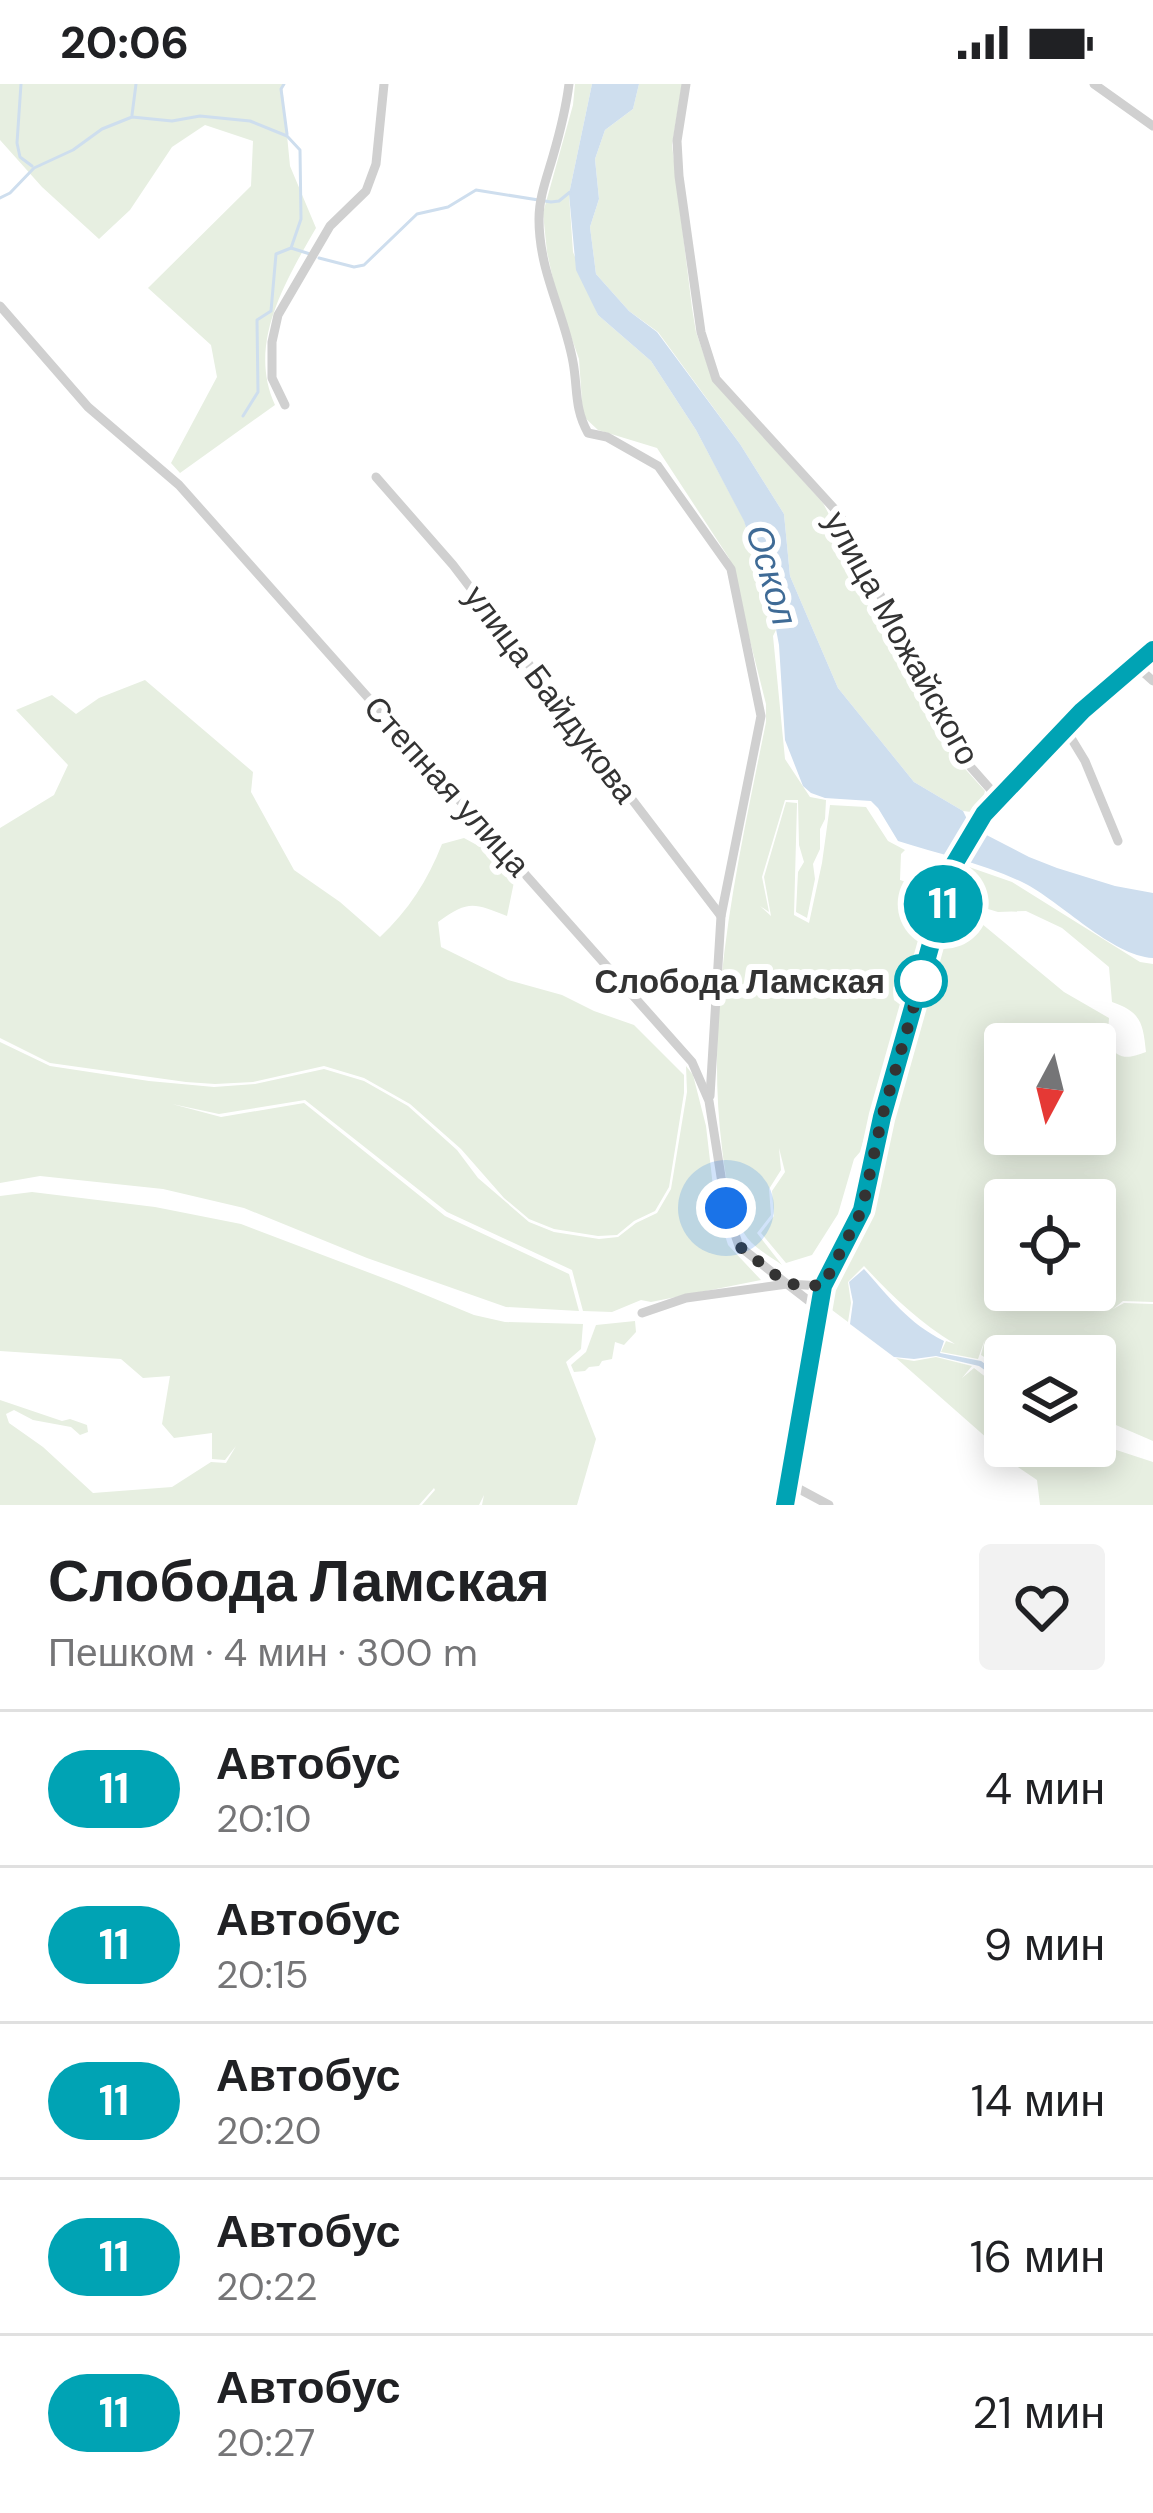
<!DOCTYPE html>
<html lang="ru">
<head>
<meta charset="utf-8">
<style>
	:root { --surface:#fff; --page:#f2f2f2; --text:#202124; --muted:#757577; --line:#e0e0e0 }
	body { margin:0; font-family:"DM Sans",sans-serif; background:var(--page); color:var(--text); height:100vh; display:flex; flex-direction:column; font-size:45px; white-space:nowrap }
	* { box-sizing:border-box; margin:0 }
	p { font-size:39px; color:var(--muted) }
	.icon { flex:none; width:66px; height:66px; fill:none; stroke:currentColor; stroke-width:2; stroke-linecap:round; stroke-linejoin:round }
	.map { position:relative; height:1421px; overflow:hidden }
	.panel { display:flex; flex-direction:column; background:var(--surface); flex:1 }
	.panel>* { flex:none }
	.badge { padding:0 24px; border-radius:39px; font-size:42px; line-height:78px }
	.needle { width:78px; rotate:187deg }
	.buttons { position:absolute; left:984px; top:939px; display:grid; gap:24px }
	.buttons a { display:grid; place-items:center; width:132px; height:132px; border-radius:12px; background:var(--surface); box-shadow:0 6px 30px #0003; font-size:60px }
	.you { position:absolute; width:60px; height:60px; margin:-30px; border:9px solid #fff; border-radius:50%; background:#1a73e8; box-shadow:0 0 0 18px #1a73e833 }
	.map>.badge { position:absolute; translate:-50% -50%; box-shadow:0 0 0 6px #fff }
	.round { display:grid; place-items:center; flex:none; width:126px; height:126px; border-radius:12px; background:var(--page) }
	.summary { display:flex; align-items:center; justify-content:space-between; height:204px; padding:0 48px }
	h1 { font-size:57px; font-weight:700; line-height:90px }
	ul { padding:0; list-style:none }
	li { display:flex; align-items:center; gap:36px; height:156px; padding:0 48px; border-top:3px solid var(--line) }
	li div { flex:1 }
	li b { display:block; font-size:45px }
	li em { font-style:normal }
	li .badge { min-width:132px; font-weight:700; text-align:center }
	.status { display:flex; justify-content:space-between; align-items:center; height:84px; padding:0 60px; background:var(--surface); direction:ltr }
	.status svg { height:33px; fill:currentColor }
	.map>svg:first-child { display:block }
	.green { fill:#e7efe1; fill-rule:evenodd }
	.water { fill:#cedeee }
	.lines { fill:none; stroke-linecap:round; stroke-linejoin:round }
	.stream { stroke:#cedeee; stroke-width:3 }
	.street { stroke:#d0d0d0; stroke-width:9 }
	.secondary { stroke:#bdbdbd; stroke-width:12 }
	.line-casing { stroke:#fff; stroke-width:27 }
	.line { stroke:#00a3b4; stroke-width:18 }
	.walk { stroke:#333; stroke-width:12; stroke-dasharray:0 21.6 }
	.stop-dot { fill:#fff; stroke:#00a3b4; stroke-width:6 }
	.labels { text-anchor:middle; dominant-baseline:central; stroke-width:12; stroke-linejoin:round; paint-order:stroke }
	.street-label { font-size:33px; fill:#333; stroke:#fff }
	.stop-label { font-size:33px; font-weight:bold; fill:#333; stroke:#fff; text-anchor:end }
	.water-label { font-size:36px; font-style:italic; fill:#3f6b96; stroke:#fff }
</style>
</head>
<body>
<div class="status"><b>20:06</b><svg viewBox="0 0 49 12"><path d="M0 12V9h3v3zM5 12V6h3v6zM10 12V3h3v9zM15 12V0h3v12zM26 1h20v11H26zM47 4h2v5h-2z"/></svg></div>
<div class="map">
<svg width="1153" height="1421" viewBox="0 0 1153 1421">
	<rect width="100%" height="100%" fill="#fff"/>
	<!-- green -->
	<g class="green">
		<path d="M0 0H282L290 82 316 144C285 198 247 260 275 321L180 389 171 379 217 293 211 261 148 204 251 102 253 57 205 41 172 63 130 126 99 155 42 103 0 56Z"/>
		<path d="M575 0H592L569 110 573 168 598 231 651 277 696 346 744 436 776 546 773 552 785 675 810 713 826 716 825 735 820 745V765L813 780 815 795 807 834 796 828 798 788 804 778 799 761 798 716H785L762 793 769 828 760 822 771 832 764 793 786 718 797 719 794 831 809 839 822 779 830 721 866 723 888 757 905 766 901 770 900 796 932 807 915 876 903 879C896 892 891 901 894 916L902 922 860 1068 854 1075 838 1130 812 1171 786 1179 761 1149 774 1132 772 1107 785 1088 779 1064 781 1086 769 1105 771 1131 757 1149 782 1181C771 1173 753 1163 746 1152 731 1131 725 1090 722 1064 704 921 738 778 766 638V620L729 474 657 364 598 346 583 332 579 275 557 213 547 168 543 129 573 21Z"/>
		<path d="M639 0H682L672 61 692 224 696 248 713 297 823 419 958 677 985 707 979 729 963 727 914 698 838 604 790 492 784 430 740 360 658 248 629 227 596 190 590 143 599 115 595 75 605 46 633 25Z"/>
		<path d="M145 596 253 688 251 708 294 786 340 818 380 853C408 827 428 796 442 760L464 754 497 772 515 793 507 832C473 819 469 816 438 838L441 863 508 896 562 911 594 927 634 941 684 991V1009L669 1103 655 1127 634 1137 617 1151 598 1152 554 1145 529 1135 504 1114 461 1065 410 1020 364 994 324 982 253 998 215 1000 186 998 50 979 0 954V744L54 711 68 681 16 626 52 611 76 630 99 614Z"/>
		<path d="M969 783 1012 798 1140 878 1153 880V1218L1123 1217 1113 1225 1124 1219 1153 1220V1357L1095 1332V1272H1005V1286L981 1271 985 1255 978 1275 941 1268 946 1257 955 1260C919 1238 893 1213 864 1182L848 1198 851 1219 848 1238 828 1223 836 1191 855 1154 874 1108 899 995 961 798 965 800 964 825 1064 908 1109 934 1107 960C1120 976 1127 975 1146 968 1143 939 1141 928 1112 918L1109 883 1062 844 1026 827 998 828 968 819ZM1005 960H1095V1050H1005ZM1005 1116H1095V1206H1005Z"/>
		<path d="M0 958 50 982 149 997 214 1003 255 1000 324 985 364 997 408 1022 457 1066 478 1094 529 1138 554 1148 599 1155 618 1153 636 1139 657 1129 671 1105 687 1008 686 982 693 991 706 1042 715 1120 728 1161 761 1196 651 1218 641 1216 612 1228 583 1227 572 1186 447 1128 305 1016 219 1030 172 1020 221 1033 304 1019 445 1132 569 1190 579 1227 506 1223 367 1174 244 1124 163 1105 40 1092 0 1099Z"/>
		<path d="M32 1108 155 1123 241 1140 399 1200 474 1231 505 1238 583 1240 581 1265 566 1278 596 1355 577 1421H482L484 1411 479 1421H422L435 1406 434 1404 419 1421H0V1316L62 1337 70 1335 87 1341 88 1348 80 1351 71 1343 33 1336 14 1326 6 1330 9 1339 43 1363 93 1409 172 1403 211 1378 226 1379 236 1362 225 1376 212 1375V1349L174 1354 162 1340 170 1292 143 1294 121 1275 0 1267V1112Z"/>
		<path d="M635 1237 636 1248 624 1261 615 1258 612 1275 602 1277 599 1282 589 1283 585 1287 574 1288 571 1281 586 1268 596 1241Z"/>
		<path d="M936 1273 972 1282 962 1294 974 1284 1005 1308V1362H1095V1359L1153 1378V1421H1040L1037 1396 993 1366 988 1341V1355L896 1274 914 1277Z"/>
	</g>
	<!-- water -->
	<g class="water">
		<path d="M592 0H639L633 25 605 46 595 75 599 115 590 143 596 190 629 227 657 248 740 360 784 430 790 492 838 604 914 698 963 727 971 743 1029 773 1057 784 1115 802 1153 809V874C1112 872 1060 817 1024 799 985 780 939 770 898 757L878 724 871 717 825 714 811 709 803 702 785 656 779 561 773 529 744 437 696 346 651 277 598 231 576 186 569 110Z"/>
		<path d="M864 1185C891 1215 907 1238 944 1257L940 1269 981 1277 1005 1294V1300L979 1282 936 1272 914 1275 894 1273 850 1240 853 1218 849 1198Z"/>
	</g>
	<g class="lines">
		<!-- stream -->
		<g class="stream">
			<path d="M21 0 17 59 20 73 32 82"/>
			<path d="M284 0 281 5 287 50"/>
			<path d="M132 31 136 0"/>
			<path d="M0 114 10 109 34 84 73 66 102 45 132 33 172 37 200 32 250 37 287 52 300 66 301 135 291 164"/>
			<path d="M319 174 354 183 364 181 417 130 448 123 476 106 551 118 559 117 570 108"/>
			<path d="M243 332 258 308 257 236 271 227 276 170 291 164 310 170"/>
		</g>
		<!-- street -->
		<g class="street">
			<path d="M569 0C566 24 560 48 553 72 547 93 539 113 539 135 539 189 564 228 573 278 578 305 574 324 588 349L607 353 658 382 731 485 761 632 721 832 710 1012"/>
			<path d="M686 0 677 57 679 92 701 248 716 295 840 431 961 672 999 715"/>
			<path d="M1094 0 1153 42"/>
			<path d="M0 222 88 323 179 401 692 978 709 1017 726 1124 739 1162 787 1200 823 1202"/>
			<path d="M285 321 272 294V258L278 231 330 142 366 107 376 80 384 0"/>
			<path d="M376 393 453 481 721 832"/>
			<path d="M1134 580 1153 597"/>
			<path d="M1065 644 1085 677 1118 757"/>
			<path d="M642 1229 686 1214 787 1200 818 1224"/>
			<path d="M788 1399 829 1421"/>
		</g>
		<!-- secondary -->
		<path class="secondary" d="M785 1421 823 1202 862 1126 882 1033 953 781 984 730 1082 627 1153 566"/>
	</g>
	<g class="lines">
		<defs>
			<path id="line" d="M785 1421 823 1202 862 1126 882 1033 953 782 984 730 1082 627 1153 566"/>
		</defs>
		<!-- line casing -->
		<use href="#line" class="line-casing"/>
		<!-- line -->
		<use href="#line" class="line"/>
		<!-- walk -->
		<path class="walk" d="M726 1124 739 1162 787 1200 823 1202 862 1126 882 1033 921 897"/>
	</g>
	<!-- markers -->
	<circle class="stop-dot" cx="921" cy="897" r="24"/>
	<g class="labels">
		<!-- street labels -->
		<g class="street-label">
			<text transform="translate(902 554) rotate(61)">улица Можайского</text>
			<text transform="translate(551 610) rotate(53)">улица Байдукова</text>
			<text transform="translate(447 702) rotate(48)">Степная улица</text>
		</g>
		<!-- stop labels -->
		<g class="stop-label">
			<text x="885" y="897">Слобода Ламская</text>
		</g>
		<!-- water labels -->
		<g class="water-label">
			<text transform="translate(772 491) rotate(74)">Оскол</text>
		</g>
	</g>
</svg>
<div class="buttons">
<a><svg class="needle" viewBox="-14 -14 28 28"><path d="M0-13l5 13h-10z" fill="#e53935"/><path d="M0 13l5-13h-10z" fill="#757577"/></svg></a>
<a><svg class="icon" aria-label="locate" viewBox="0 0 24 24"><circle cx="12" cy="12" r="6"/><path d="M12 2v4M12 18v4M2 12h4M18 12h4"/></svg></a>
<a><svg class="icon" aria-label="layers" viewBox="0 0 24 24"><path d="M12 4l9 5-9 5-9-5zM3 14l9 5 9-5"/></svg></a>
</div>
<div class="you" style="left:726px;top:1124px"></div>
<b class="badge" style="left:943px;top:820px;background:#00a3b4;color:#fff">11</b>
</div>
<section class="panel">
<div class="summary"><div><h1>Слобода Ламская</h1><p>Пешком · 4 мин · 300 m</p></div><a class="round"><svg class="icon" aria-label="heart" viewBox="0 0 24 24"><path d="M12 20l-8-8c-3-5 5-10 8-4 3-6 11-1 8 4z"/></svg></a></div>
<ul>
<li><span class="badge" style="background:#00a3b4;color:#fff">11</span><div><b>Автобус</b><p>20:10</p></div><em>4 мин</em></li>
<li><span class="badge" style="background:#00a3b4;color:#fff">11</span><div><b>Автобус</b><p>20:15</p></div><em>9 мин</em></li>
<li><span class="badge" style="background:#00a3b4;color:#fff">11</span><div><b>Автобус</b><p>20:20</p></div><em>14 мин</em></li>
<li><span class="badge" style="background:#00a3b4;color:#fff">11</span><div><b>Автобус</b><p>20:22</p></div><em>16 мин</em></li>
<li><span class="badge" style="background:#00a3b4;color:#fff">11</span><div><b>Автобус</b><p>20:27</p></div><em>21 мин</em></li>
</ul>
</section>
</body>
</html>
